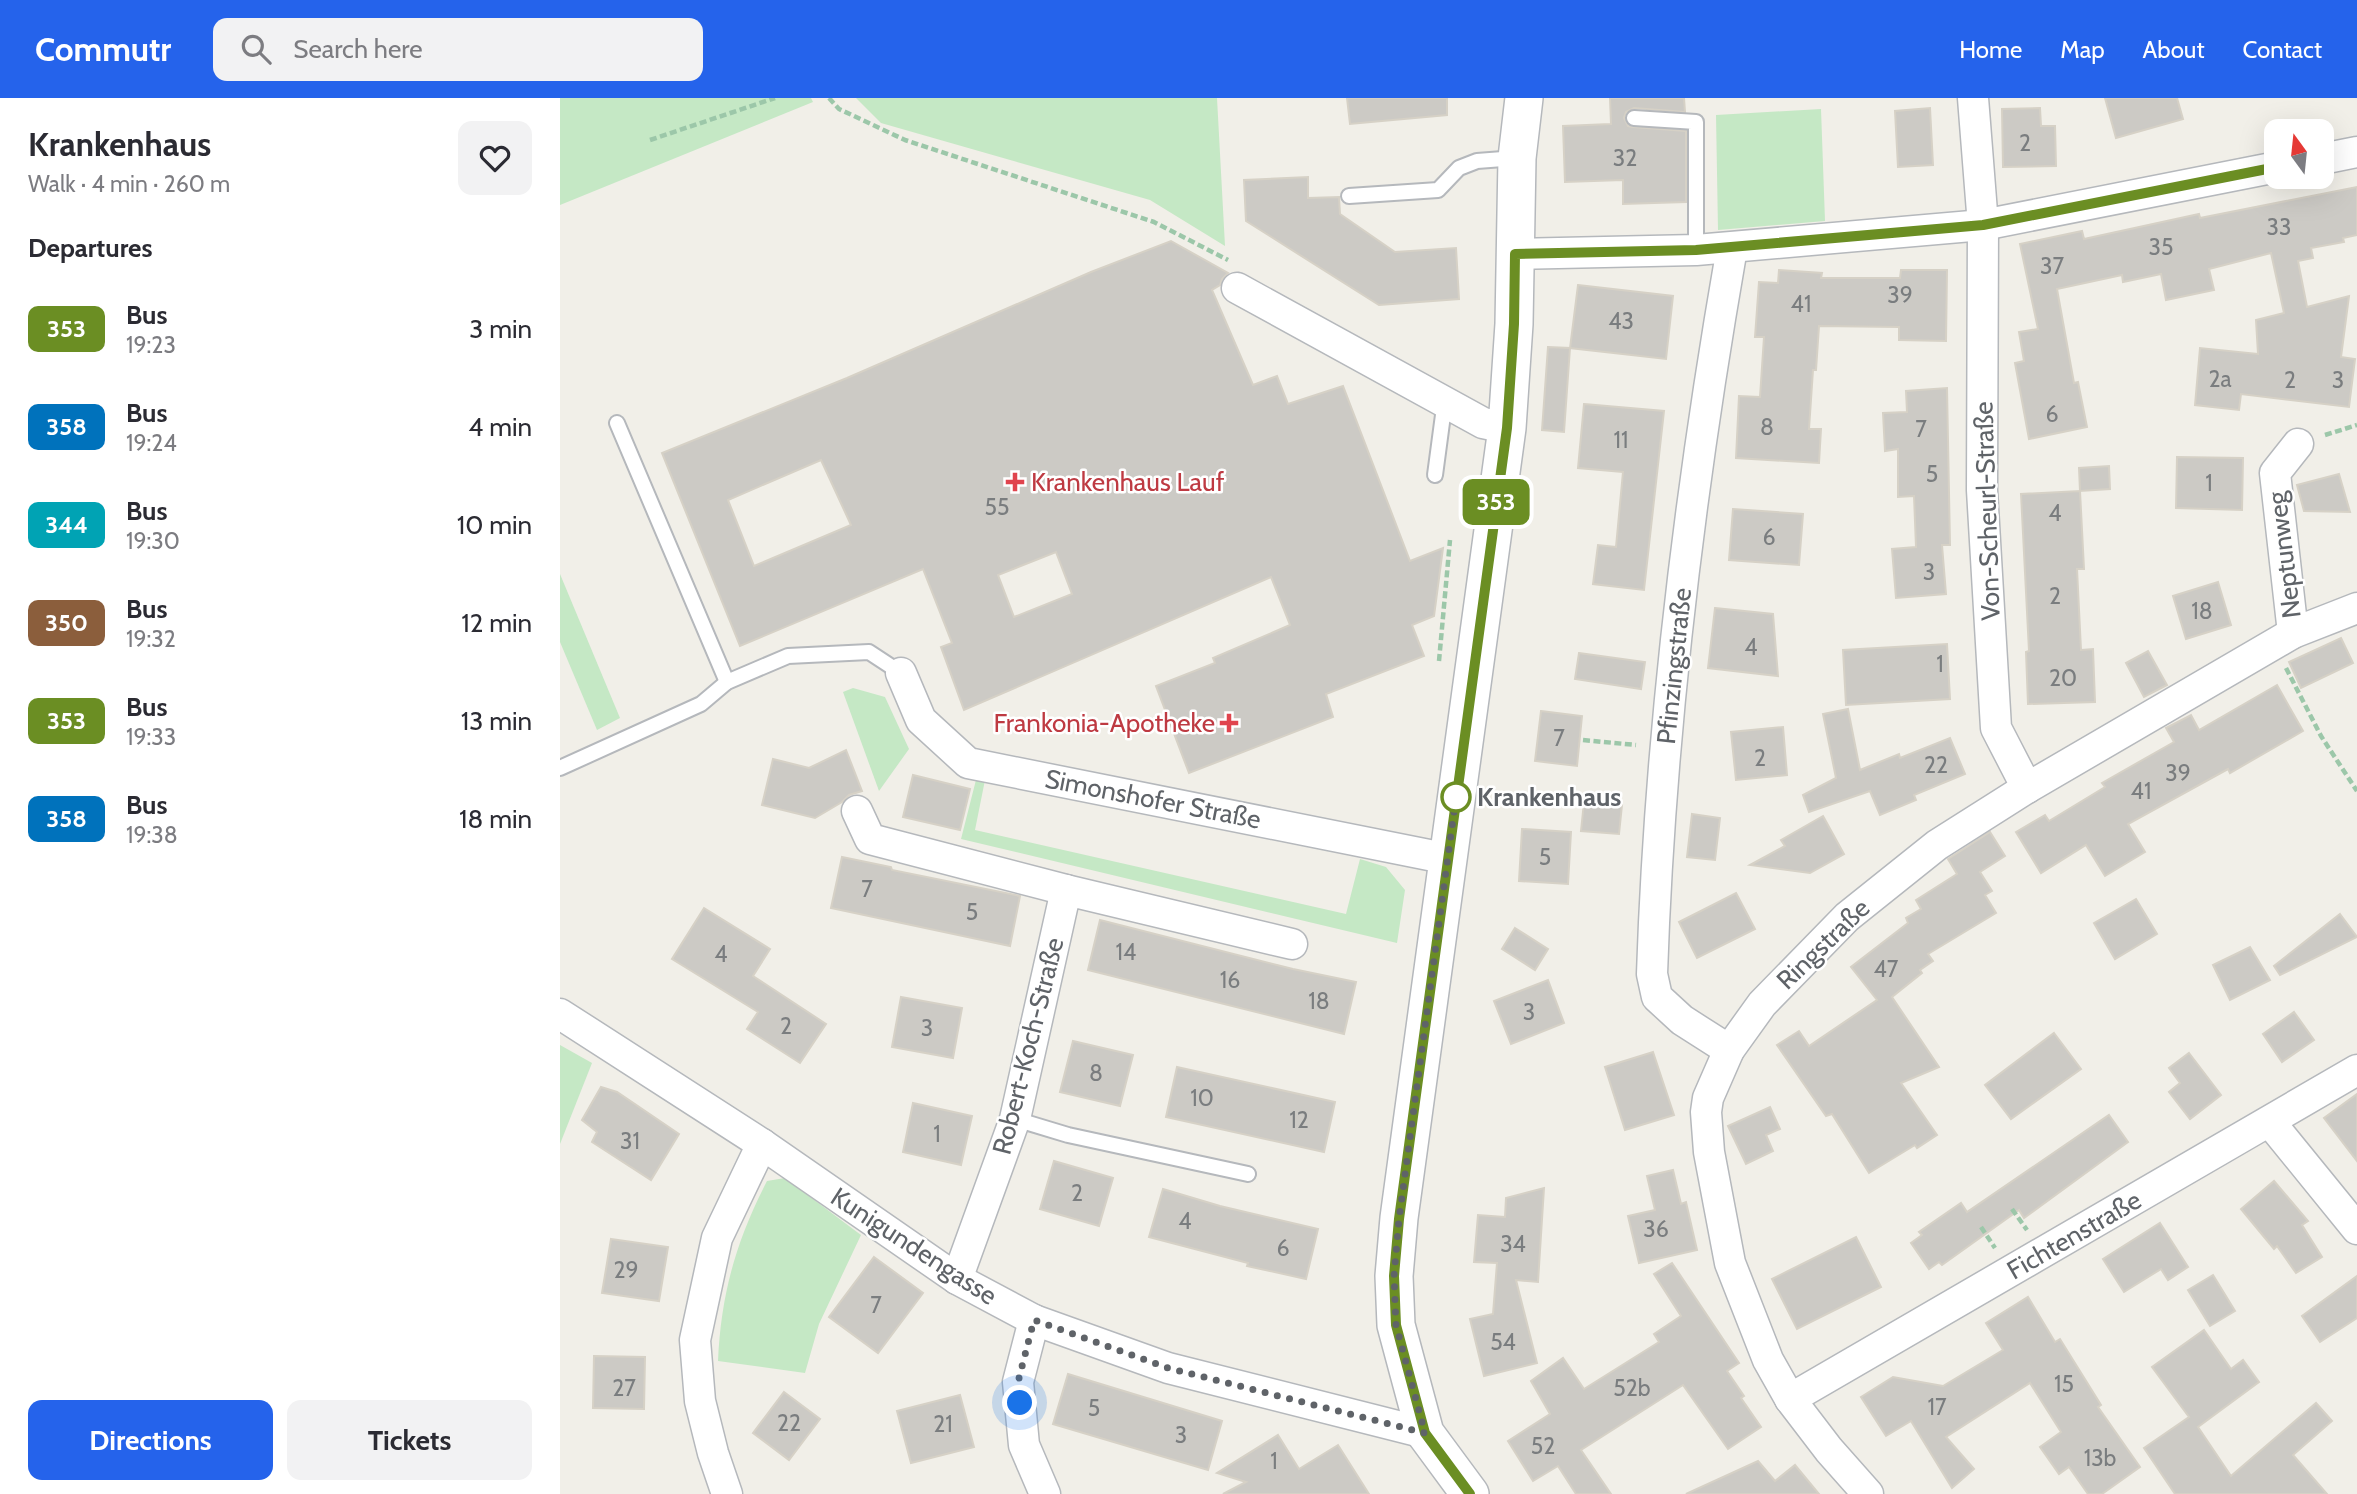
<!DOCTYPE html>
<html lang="en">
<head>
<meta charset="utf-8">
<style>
	:root { --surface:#fff; --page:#f2f2f3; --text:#2b2b33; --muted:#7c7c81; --accent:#2563eb }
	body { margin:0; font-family:Cabin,sans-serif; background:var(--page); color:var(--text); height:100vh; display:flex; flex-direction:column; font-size:26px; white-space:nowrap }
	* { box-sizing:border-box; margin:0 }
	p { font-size:23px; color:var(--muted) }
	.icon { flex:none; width:38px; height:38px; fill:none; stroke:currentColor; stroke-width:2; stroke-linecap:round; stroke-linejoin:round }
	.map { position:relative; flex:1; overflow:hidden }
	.sheet { display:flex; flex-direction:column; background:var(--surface); width:560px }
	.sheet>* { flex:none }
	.badge { padding:0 14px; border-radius:10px; font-size:24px; line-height:46px }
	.needle { width:46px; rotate:345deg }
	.controls { position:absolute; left:1704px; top:21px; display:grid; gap:14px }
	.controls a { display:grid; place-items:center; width:70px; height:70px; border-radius:14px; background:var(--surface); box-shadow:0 7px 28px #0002; font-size:35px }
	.you { position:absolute; width:35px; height:35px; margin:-18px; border:5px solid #fff; border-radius:50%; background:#1a73e8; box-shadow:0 0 0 10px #1a73e833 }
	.map>.badge { position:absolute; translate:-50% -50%; box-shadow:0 0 0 4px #fff }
	h2 { padding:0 28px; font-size:26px; line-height:63px }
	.round { display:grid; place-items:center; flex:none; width:74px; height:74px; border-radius:14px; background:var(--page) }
	.head { display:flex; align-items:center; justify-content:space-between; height:119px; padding:0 28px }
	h1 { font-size:33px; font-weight:700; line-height:52px }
	.action { display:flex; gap:14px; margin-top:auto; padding:14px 28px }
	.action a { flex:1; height:80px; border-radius:14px; background:var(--accent); color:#fff; font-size:28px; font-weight:700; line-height:80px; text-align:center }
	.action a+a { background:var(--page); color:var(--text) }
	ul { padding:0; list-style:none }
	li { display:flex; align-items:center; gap:21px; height:98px; padding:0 28px }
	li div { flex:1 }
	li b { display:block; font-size:26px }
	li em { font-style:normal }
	li .badge { min-width:77px; font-weight:700; text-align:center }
	header { display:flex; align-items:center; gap:42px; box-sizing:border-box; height:98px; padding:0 35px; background:var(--accent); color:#fff }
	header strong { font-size:33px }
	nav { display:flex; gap:38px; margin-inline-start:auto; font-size:24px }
	.search { width:490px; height:63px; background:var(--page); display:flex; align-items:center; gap:18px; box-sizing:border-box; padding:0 24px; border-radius:14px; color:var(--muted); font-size:26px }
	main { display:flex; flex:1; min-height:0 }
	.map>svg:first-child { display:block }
	.green { fill:#c5e8c5 }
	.building { fill:#cccac5; stroke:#d6d1c6; stroke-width:2; fill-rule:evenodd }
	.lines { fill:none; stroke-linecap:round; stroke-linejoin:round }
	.service-casing { stroke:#b5b8bc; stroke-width:18 }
	.minor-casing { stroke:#b5b8bc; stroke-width:33 }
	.tertiary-casing { stroke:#b5b8bc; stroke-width:40 }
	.path { stroke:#9cc7a9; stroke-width:4.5; stroke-dasharray:7 3.5; stroke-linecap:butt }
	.service { stroke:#fff; stroke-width:14 }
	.minor { stroke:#fff; stroke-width:30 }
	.tertiary { stroke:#fff; stroke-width:37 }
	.line-casing { stroke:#fff; stroke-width:16 }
	.line { stroke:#6b8e23; stroke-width:10 }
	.walk { stroke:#5f6368; stroke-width:7; stroke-dasharray:0 12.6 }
	.health-dot { fill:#e0444e; stroke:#fff; stroke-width:2.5 }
	.stop-dot { fill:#fff; stroke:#6b8e23; stroke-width:3.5 }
	.labels { text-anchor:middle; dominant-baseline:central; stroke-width:5; stroke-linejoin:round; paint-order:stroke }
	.number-label { font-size:23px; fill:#7a7d7f }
	.health-label { font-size:26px; fill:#be3a42; stroke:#fff; text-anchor:start }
	.street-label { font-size:26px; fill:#5f6368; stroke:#fff }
	.stop-label { font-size:26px; font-weight:bold; fill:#5f6368; stroke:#fff; text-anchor:start }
</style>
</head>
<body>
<header>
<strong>Commutr</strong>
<div class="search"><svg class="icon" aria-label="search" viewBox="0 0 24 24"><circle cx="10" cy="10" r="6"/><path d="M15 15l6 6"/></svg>Search here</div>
<nav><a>Home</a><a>Map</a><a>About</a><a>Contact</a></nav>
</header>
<main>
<section class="sheet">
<div class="head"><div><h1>Krankenhaus</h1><p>Walk · 4 min · 260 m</p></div><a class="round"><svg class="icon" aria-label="heart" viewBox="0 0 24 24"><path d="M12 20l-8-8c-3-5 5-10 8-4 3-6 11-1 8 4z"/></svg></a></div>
<h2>Departures</h2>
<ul>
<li><span class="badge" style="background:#6b8e23;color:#fff">353</span><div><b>Bus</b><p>19:23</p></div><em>3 min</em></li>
<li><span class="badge" style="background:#0072bc;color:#fff">358</span><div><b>Bus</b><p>19:24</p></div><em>4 min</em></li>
<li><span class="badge" style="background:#00a3b4;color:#fff">344</span><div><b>Bus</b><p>19:30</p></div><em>10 min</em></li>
<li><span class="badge" style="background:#8b5e3c;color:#fff">350</span><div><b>Bus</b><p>19:32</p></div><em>12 min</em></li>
<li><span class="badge" style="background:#6b8e23;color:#fff">353</span><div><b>Bus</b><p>19:33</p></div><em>13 min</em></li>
<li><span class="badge" style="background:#0072bc;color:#fff">358</span><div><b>Bus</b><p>19:38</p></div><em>18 min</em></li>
</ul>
<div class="action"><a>Directions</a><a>Tickets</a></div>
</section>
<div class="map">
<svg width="1797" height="1396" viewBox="0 0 1797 1396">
	<rect width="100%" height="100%" fill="#f1efe8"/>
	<!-- green -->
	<g class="green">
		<path d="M0 0H251L253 4 0 107Z"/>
		<path d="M296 0H657L665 148 590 102 321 25Z"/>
		<path d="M1261 11 1265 123 1158 132 1156 17Z"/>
		<path d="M0 476 60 620 37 632 0 544Z"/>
		<path d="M293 590 325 599 349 651 319 693 283 594Z"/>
		<path d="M426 677 415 732 786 816 800 761 826 769 845 792 837 845 401 741 417 678Z"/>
		<path d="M0 947 32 965 0 1046Z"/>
		<path d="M225 1080 301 1137 259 1226 245 1275 158 1263C161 1196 176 1143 207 1083Z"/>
	</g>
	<!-- building -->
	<g class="building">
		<path d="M787 0H887V17L790 26Z"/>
		<path d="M1050 0H1124L1125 14 1074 10 1066 14 1064 20 1068 28 1073 29 1126 33V104L1063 106V82L1005 84 1003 28 1051 26Z"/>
		<path d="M1545 0H1617L1623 21 1556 40Z"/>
		<path d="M1370 10 1373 67 1338 69 1335 13Z"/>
		<path d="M1480 10 1481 28H1495L1496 68 1443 69 1442 11Z"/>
		<path d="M748 79V100L779 99 780 116 835 154 896 150 899 201 819 207 686 123 684 82Z"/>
		<path d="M1797 89V137L1783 140 1784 144 1751 150 1753 160 1738 163 1747 209 1789 198 1781 259 1795 261 1789 309 1681 296 1679 312 1635 307 1640 250 1698 256 1696 222 1724 215 1711 155 1649 171 1654 192 1606 202 1601 176 1563 184 1562 177 1497 191 1514 285 1518 284 1527 329 1469 341 1455 265 1464 263 1459 234 1478 231 1460 146 1522 133 1524 141 1639 116 1640 120Z"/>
		<path d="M611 143 668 175 662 181 660 187 652 192 693 287 717 278 728 306 783 288 850 463 883 450 874 518 852 527 864 558 766 596 773 619 629 675 596 588 655 565 653 560 730 527 711 479 404 612 381 549 392 545 363 471 180 548 102 355 287 280 531 174ZM261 362 291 427 194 468 168 402ZM496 454 512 496 454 519 438 477Z"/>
		<path d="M1219 172 1262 175 1261 180H1340L1341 172H1387L1386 243 1339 242V229L1259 228 1256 272H1253L1249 331H1261L1259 365 1176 360 1179 298 1200 299 1204 239H1195L1199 184 1218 185Z"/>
		<path d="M1018 187 1113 198 1106 261 1010 250Z"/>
		<path d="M988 249 1010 250 1004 334 982 332Z"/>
		<path d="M1387 290 1390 447H1382L1386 496 1336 500 1332 451 1356 449 1354 398 1338 399V351L1325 353 1323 315 1347 314 1346 293Z"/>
		<path d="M1024 306 1104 313 1084 492 1033 486 1038 447 1056 449 1063 374 1018 370Z"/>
		<path d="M1617 359 1683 360 1682 412 1616 410Z"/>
		<path d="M1549 368 1550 391 1520 393 1519 370Z"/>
		<path d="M1779 376 1790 414 1744 413 1737 387Z"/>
		<path d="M1520 393 1524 471H1517L1521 552 1533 551 1535 604 1468 606 1466 554 1469 553 1461 396Z"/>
		<path d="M1173 411 1243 416 1239 467 1169 462Z"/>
		<path d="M1658 484 1671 527 1626 541 1613 498Z"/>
		<path d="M1155 510 1213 516 1218 578 1148 570Z"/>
		<path d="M1781 540 1793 565 1741 590 1729 564Z"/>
		<path d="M1387 546 1390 601 1286 607 1283 552Z"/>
		<path d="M1588 553 1607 587 1584 599 1566 565Z"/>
		<path d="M1019 555 1085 564 1081 591 1015 581Z"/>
		<path d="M1717 587 1743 633 1670 675 1668 671 1568 726 1585 754 1545 778 1526 747 1481 775 1456 734 1485 717 1489 723 1545 689 1542 685 1614 644 1606 630 1631 617 1639 632Z"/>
		<path d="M1288 611 1300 672 1339 656 1340 660 1390 640 1405 676 1354 697 1356 702 1320 717 1310 693 1249 714 1243 697 1276 680 1263 616Z"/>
		<path d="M981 613 1022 618 1017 668 975 663Z"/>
		<path d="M1223 629 1227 677 1176 682 1171 634Z"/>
		<path d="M286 652 302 693 289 697 282 704 255 720 202 707 213 661 249 670Z"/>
		<path d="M353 677 410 691 400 732 343 719Z"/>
		<path d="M1024 704 1062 707 1059 736 1021 733Z"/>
		<path d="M1132 716 1160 720 1155 762 1127 759Z"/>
		<path d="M1263 718 1284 756 1250 775 1190 767 1225 748 1221 742Z"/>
		<path d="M962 731 1011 734 1008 786 959 783Z"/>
		<path d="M1430 734 1445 758 1420 774 1432 793 1425 797 1436 815 1368 856 1373 863 1360 872 1362 875 1332 899 1379 969 1341 985 1377 1037 1357 1050 1355 1047 1309 1075 1272 1016 1266 1018 1217 947 1239 933 1249 948 1317 902 1291 869 1348 825 1346 820 1361 811 1356 802 1397 776 1388 761Z"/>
		<path d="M282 759 331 769 332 772 460 798 450 848 271 810Z"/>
		<path d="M1176 795 1195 831 1137 860 1119 824Z"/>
		<path d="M1576 801 1597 836 1555 861 1534 825Z"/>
		<path d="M144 810 210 851 193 878 266 926 240 965 187 931 198 914 112 861Z"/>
		<path d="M1780 816 1797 839 1720 877 1714 868Z"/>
		<path d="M540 822 733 871 796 884 784 936 528 872Z"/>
		<path d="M955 830 988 851 975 872 942 851Z"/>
		<path d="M1690 849 1710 882 1670 902 1653 867Z"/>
		<path d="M988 882 1004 925 951 946 934 903Z"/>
		<path d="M341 899 402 910 393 960 332 949Z"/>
		<path d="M1734 914 1754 942 1722 964 1703 936Z"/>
		<path d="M1494 935 1521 971 1451 1021 1425 987Z"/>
		<path d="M513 943 573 957 560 1008 500 994Z"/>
		<path d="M1093 954 1114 1017 1065 1032 1045 969Z"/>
		<path d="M1629 955 1661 997 1630 1021 1609 994 1620 985 1609 970Z"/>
		<path d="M617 969 775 1004 764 1054 606 1019Z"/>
		<path d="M41 989 57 994 119 1036 91 1082 32 1044 37 1034 22 1022Z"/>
		<path d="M1797 996V1063L1764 1020Z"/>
		<path d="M353 1005 412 1018 401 1067 343 1054Z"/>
		<path d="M1210 1009 1220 1031 1206 1037 1213 1053 1186 1066 1168 1028Z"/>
		<path d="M1549 1017 1568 1044 1464 1120 1459 1112 1382 1167 1379 1164 1369 1171 1351 1145 1362 1137 1359 1134 1401 1105 1407 1114Z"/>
		<path d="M494 1063 553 1080 539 1128 480 1111Z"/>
		<path d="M1113 1072 1121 1106 1126 1104 1137 1152 1079 1165 1068 1118 1095 1112 1087 1078Z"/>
		<path d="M1714 1083 1748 1123 1742 1127 1762 1159 1736 1175 1717 1148 1714 1151 1681 1111Z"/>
		<path d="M984 1090 978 1184 956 1182 977 1265 924 1278 910 1221 933 1216 937 1165 914 1164 918 1117 945 1119 946 1100Z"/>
		<path d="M603 1091 660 1108 758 1131 746 1181 687 1168 688 1165 589 1139Z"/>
		<path d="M1600 1125 1628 1169 1608 1182 1601 1171 1564 1194 1543 1161Z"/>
		<path d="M1296 1139 1321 1189 1237 1231 1212 1181Z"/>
		<path d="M51 1141 108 1149 99 1203 42 1195Z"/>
		<path d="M314 1159 363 1195 318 1255 269 1219Z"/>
		<path d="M1112 1165 1179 1265 1167 1273 1184 1298 1181 1300 1201 1329 1168 1351 1123 1287 1021 1352 1051 1396H1016L998 1368 973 1383 948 1343 990 1316 971 1283 1003 1260 1024 1291 1099 1244 1094 1236 1121 1218 1094 1176Z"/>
		<path d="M1653 1177 1675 1213 1650 1228 1628 1192Z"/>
		<path d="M1797 1178V1220L1760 1244 1742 1218Z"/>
		<path d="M1468 1199 1495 1244 1500 1241 1541 1307 1538 1309 1580 1369 1542 1396H1528L1509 1369 1499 1376 1480 1349 1501 1334 1470 1285 1386 1339 1414 1371 1392 1390 1351 1323 1326 1338 1301 1299 1333 1279 1383 1288 1443 1252 1426 1225Z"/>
		<path d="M1644 1232 1671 1271 1683 1262 1699 1284 1638 1329 1671 1378 1756 1305 1772 1323 1733 1357 1767 1396H1615L1584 1350 1629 1319 1592 1269Z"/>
		<path d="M34 1258 85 1259 84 1311 33 1310Z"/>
		<path d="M508 1276 662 1323 648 1372 493 1326Z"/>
		<path d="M224 1294 260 1321 229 1362 193 1335Z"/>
		<path d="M400 1297 414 1349 351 1365 337 1313Z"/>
		<path d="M718 1337 739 1371 778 1347 809 1396H663L686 1384 657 1375Z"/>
		<path d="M1198 1363 1215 1383 1235 1367 1259 1396H1126Z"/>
	</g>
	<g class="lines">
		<defs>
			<g id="service">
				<path d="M1074 20 1136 24V152"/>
				<path d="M789 98 878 92 899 70 917 63 956 60"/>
				<path d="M57 325 167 584"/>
				<path d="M875 377 885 302"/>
				<path d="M0 670 141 606 167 584 228 558 309 554 341 575"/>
				<path d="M455 1021 508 1037 688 1076"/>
			</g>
			<g id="minor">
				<path d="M1413 0 1423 127 1422 392 1436 630 1467 690"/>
				<path d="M1762 61 1797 54"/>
				<path d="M955 156 1136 152 1423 127 1717 69"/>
				<path d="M677 190 923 325 947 330"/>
				<path d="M1733 535 1715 375 1738 346"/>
				<path d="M341 575 361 622 408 665 889 761"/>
				<path d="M297 713 310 741 506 792"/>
				<path d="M0 916 202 1046 397 1181 474 1222 608 1270 865 1335"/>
				<path d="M1169 952 1122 922 1097 899 1092 876C1100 632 1130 390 1172 150"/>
				<path d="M1710 1024 1797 1131"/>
				<path d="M397 1181 455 1021 506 792 732 846"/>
				<path d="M474 1222 458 1284 464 1347 485 1396"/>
				<path d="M1230 1301 1797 972"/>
				<path d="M167 1396 153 1355 140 1303 135 1242 157 1140 202 1046"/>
				<path d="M1308 1396 1269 1352 1230 1301 1208 1262 1170 1165 1149 1054 1146 1014 1148 1000 1169 952 1202 906 1287 819 1377 747 1467 690 1733 535 1797 510"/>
			</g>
			<path id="tertiary" d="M910 1396 865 1335 836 1227 834 1178 839 1120 947 330 954 226 957 60 964 0"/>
		</defs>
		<!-- service casing -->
		<use href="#service" class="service-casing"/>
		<!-- minor casing -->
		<use href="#minor" class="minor-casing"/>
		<!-- tertiary casing -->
		<use href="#tertiary" class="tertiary-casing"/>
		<!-- path -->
		<g class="path">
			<path d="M269 0 279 11 345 42 594 124 668 162"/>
			<path d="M90 42 215 0"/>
			<path d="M1765 337 1797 327"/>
			<path d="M879 563 890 442"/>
			<path d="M1726 570 1761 638 1797 693"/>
			<path d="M1023 642 1076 647"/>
			<path d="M1452 1111 1467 1132"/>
			<path d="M1421 1129 1435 1150"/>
		</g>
		<!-- service -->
		<use href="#service" class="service"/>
		<!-- minor -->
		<use href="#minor" class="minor"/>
		<!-- tertiary -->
		<use href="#tertiary" class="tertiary"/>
	</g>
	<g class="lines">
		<defs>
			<path id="line" d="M910 1396 865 1335 836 1227 834 1178 839 1121 947 330 954 226 955 156 1136 152 1423 127 1717 69"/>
		</defs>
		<!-- line casing -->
		<use href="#line" class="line-casing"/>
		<!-- line -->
		<use href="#line" class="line"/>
		<!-- walk -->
		<path class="walk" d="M460 1305 458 1284 474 1222 608 1270 865 1335 836 1227 834 1178 839 1121 896 699"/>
	</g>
	<!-- markers -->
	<g class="health-dot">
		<path d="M451.5 373.5h7v7h7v7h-7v7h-7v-7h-7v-7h7z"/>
		<path d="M665.5 614.5h7v7h7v7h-7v7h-7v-7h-7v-7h7z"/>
	</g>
	<circle class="stop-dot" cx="896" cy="699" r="14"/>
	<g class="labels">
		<!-- number labels -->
		<g class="number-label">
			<text x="1465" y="45">2</text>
			<text x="1065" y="60">32</text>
			<text x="1719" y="129">33</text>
			<text x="1601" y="149">35</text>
			<text x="1492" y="168">37</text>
			<text x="1340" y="197">39</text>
			<text x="1241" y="206">41</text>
			<text x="1061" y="223">43</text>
			<text x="1660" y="281">2a</text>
			<text x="1730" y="282">2</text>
			<text x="1778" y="282">3</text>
			<text x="1492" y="316">6</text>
			<text x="1207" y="329">8</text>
			<text x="1361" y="331">7</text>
			<text x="1061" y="342">11</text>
			<text x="1372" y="376">5</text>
			<text x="1649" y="385">1</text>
			<text x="437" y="409">55</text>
			<text x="1495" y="415">4</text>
			<text x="1209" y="439">6</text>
			<text x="1369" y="474">3</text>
			<text x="1495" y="498">2</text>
			<text x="1642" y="513">18</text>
			<text x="1191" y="549">4</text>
			<text x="1380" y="566">1</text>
			<text x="1503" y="580">20</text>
			<text x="999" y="640">7</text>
			<text x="1200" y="660">2</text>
			<text x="1376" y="667">22</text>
			<text x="1618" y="675">39</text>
			<text x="1581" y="693">41</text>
			<text x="985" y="759">5</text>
			<text x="307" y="791">7</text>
			<text x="412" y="814">5</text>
			<text x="566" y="854">14</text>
			<text x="161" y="856">4</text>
			<text x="1326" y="871">47</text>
			<text x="670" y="882">16</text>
			<text x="759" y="903">18</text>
			<text x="969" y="914">3</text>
			<text x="226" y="928">2</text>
			<text x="367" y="930">3</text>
			<text x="536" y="975">8</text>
			<text x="642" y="1000">10</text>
			<text x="739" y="1022">12</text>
			<text x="377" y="1036">1</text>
			<text x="70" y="1043">31</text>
			<text x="517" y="1095">2</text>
			<text x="625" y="1123">4</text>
			<text x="1096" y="1131">36</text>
			<text x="953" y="1146">34</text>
			<text x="723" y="1150">6</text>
			<text x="66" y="1172">29</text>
			<text x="316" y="1207">7</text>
			<text x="943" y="1244">54</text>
			<text x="1504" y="1286">15</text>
			<text x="64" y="1290">27</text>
			<text x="1072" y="1290">52b</text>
			<text x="1377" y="1309">17</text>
			<text x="534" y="1310">5</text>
			<text x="229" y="1325">22</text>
			<text x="383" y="1326">21</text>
			<text x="621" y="1337">3</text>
			<text x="983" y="1348">52</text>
			<text x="1540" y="1360">13b</text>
			<text x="714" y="1363">1</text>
		</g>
		<!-- health labels -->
		<g class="health-label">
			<text x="471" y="384">Krankenhaus Lauf</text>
			<text x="655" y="625" text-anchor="end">Frankonia-Apotheke</text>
		</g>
		<!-- street labels -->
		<g class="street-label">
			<text transform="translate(1427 413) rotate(-92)">Von-Scheurl-Straße</text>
			<text transform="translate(1724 457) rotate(-97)">Neptunweg</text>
			<text transform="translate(1114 568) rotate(-84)">Pfinzingstraße</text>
			<text transform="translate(593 701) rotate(11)">Simonshofer Straße</text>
			<text transform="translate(1263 846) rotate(-44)">Ringstraße</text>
			<text transform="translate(468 948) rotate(-76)">Robert-Koch-Straße</text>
			<text transform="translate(1514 1137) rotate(-30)">Fichtenstraße</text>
			<text transform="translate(354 1148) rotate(33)">Kunigundengasse</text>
		</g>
		<!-- stop labels -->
		<g class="stop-label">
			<text x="917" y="699">Krankenhaus</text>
		</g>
	</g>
</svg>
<div class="controls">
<a><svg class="needle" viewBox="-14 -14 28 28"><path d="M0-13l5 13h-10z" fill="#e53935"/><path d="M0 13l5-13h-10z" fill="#7c7c81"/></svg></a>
</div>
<div class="you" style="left:460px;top:1305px"></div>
<b class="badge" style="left:936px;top:404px;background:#6b8e23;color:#fff">353</b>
</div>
</main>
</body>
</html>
